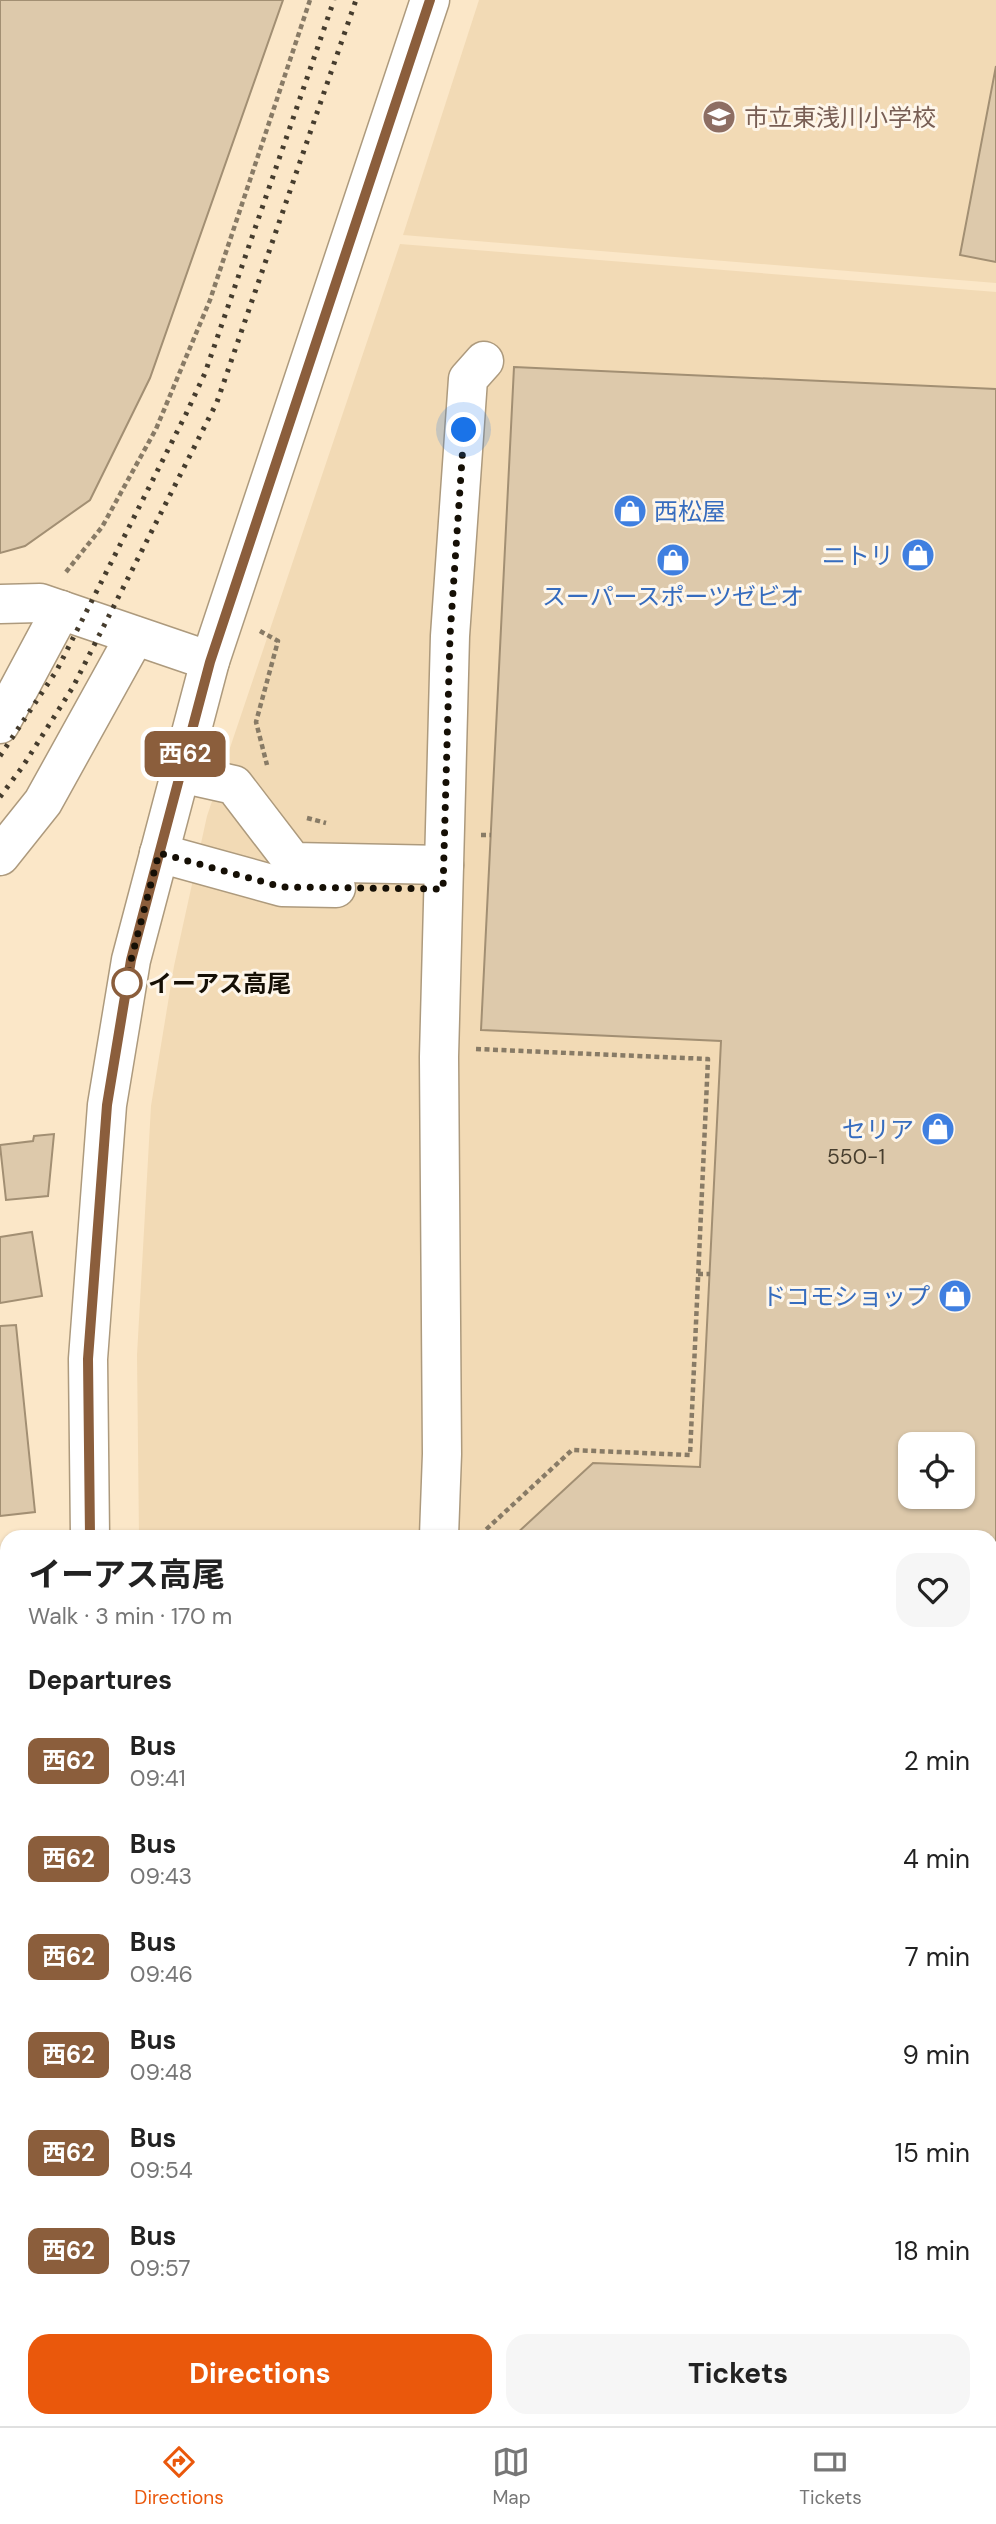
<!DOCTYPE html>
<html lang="en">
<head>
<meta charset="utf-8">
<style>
	:root { --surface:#fff; --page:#f6f6f6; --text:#222; --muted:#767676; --line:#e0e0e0; --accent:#ea580c }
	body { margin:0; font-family:"DM Sans","Noto Sans JP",sans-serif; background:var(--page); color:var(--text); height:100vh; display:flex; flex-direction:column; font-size:26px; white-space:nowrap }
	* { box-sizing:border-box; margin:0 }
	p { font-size:23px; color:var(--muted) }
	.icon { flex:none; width:38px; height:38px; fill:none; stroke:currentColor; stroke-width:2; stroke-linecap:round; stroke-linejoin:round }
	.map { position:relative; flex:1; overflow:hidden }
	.drawer { position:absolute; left:0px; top:1530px; width:998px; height:898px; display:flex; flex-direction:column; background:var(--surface); border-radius:21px 21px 0 0; box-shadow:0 2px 5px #0004 }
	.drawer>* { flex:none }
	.badge { padding:0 14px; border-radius:10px; font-size:24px; line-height:46px }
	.buttons { position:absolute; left:898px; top:1432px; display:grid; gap:14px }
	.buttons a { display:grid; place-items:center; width:77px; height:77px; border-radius:14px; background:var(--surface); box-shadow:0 2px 5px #0004; font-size:35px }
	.you { position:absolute; width:35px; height:35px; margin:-18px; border:5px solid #fff; border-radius:50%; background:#1a73e8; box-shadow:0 0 0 10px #1a73e833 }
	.map>.badge { position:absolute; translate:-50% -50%; box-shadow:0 0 0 4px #fff }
	h2 { padding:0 28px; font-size:26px; line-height:63px }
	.round { display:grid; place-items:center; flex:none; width:74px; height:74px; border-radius:21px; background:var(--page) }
	.head { display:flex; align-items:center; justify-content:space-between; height:119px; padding:0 28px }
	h1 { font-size:33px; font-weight:700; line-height:52px }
	.button { display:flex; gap:14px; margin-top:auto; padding:14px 28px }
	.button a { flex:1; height:80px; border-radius:21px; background:var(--accent); color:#fff; font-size:28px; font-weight:700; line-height:80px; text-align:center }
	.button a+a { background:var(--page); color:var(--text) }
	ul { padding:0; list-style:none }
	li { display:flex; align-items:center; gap:21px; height:98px; padding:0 28px }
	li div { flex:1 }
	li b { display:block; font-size:26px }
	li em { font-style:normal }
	li .badge { min-width:77px; font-weight:700; text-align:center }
	.menu { display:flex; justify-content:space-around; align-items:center; height:98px; border-top:2px solid var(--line); background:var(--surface); font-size:19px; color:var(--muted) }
	.menu a { display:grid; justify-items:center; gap:4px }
	.menu .current { color:var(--accent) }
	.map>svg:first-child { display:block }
	.built { fill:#f2dab5; fill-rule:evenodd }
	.industrial { fill:url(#industrial-furrows) }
	.building { fill:#ddc9ab; stroke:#a28f73; stroke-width:2; fill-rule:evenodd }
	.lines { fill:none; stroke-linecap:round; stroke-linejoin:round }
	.minor-casing { stroke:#ad9a7d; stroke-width:41 }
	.path { stroke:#887b66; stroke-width:4.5; stroke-dasharray:5 3.5; stroke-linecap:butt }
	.minor { stroke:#fff; stroke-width:38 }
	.rail { stroke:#453c2d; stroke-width:5; stroke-dasharray:3.5 7; stroke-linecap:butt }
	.line-casing { stroke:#fff; stroke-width:16 }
	.line { stroke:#8b5e3c; stroke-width:10 }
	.walk { stroke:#150f05; stroke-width:7; stroke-dasharray:0 12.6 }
	.stop-dot { fill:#fff; stroke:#8b5e3c; stroke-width:3.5 }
	.labels { text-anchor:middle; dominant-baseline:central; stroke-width:6; stroke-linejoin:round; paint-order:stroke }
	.number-label { font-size:21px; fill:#473e2e }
	.education-label { font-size:24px; fill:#785e54; stroke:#fef6ea; text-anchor:start }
	.shop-label { font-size:24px; fill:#366cbe; stroke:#fef6ea; text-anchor:end }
	.stop-label { font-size:24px; font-weight:bold; fill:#150f05; stroke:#fef6ea; text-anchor:start }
</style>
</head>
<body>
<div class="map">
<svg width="996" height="2426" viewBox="0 0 996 2426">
	<defs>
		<pattern id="industrial-furrows" width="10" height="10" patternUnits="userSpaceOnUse" patternTransform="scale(1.75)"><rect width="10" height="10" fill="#f2dab5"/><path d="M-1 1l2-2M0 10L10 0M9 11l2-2" fill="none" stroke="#cfba9a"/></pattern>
	</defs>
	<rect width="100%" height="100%" fill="#fbe7c8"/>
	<!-- built -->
	<g class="built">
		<path d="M479 0H996V283L403 235Z"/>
		<path d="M400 244 996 292V2187L990 2186V1536H139L137 1355 151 1106 174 966 207 816ZM910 1444H962V1496H910Z"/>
	</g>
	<!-- industrial -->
	<path class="industrial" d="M255 2420H837V2426H256Z"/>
	<!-- building -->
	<g class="building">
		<path d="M0 0H283L150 378 90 500 25 546 0 553Z"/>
		<path d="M996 66V262L960 255Z"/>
		<path d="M514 367 996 389V1838L990 1839V1536H514L593 1463 700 1467 721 1041 481 1030ZM910 1444H962V1496H910Z"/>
		<path d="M54 1134 48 1196 6 1200 0 1145 33 1141 34 1136Z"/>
		<path d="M32 1232 42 1296 0 1303V1237Z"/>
		<path d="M16 1325 35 1512 0 1516V1326Z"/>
		<path d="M7 1808V1879L0 1880V1809Z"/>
		<rect x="990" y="2225" width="6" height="57"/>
		<rect x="990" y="2317" width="6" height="42"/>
		<path d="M991 2414V2426H940L941 2420H990Z"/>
		<path d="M312 2420H551V2426H343V2421Z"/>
		<path d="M880 2420H927V2424L880 2423Z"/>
	</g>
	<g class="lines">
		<defs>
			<g id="minor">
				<path d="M0 604 40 603 210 661"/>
				<path d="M0 724 61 610"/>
				<path d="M180 773 234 785 293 862 444 865"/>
				<path d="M159 853 282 887 336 888"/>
				<path d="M0 856 43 802 135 636"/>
				<path d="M90 1536 88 1359 107 1105 131 960 210 661 430 0"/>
				<path d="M439 1536 442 1454 439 1057 450 636 468 379 484 361"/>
				<path d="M0 1787 7 1786"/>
				<path d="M990 2157H996"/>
				<path d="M0 2261 7 2260"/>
				<path d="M990 2298H996"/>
				<path d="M208 2420 209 2426"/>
				<path d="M0 2422 9 2420"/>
				<path d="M852 2426V2420"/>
			</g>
		</defs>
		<!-- minor casing -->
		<use href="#minor" class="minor-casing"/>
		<!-- path -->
		<g class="path">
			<path d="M66 572 102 527 156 429 210 300 310 0"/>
			<path d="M260 631 278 641 256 722 267 765"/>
			<path d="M307 818 326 823"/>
			<path d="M481 835H491"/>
			<path d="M476 1049 708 1059 690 1455 572 1450 479 1536"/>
			<path d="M698 1274H710"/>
			<path d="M990 2203H996"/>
		</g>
		<!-- minor -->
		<use href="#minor" class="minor"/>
		<!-- rail -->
		<g class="rail">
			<path d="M0 756 57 670 186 414 205 373 334 0"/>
			<path d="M0 797 23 766 73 687 217 402 356 0"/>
		</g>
	</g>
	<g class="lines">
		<defs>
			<path id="line" d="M90 1536 88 1359 107 1105 131 960 210 662 430 0"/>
		</defs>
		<!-- line casing -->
		<use href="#line" class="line-casing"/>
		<!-- line -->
		<use href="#line" class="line"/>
		<!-- walk -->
		<path class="walk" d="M127 983 131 960 159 853 282 887 443 889 450 636 464 430"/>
	</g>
	<!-- icons -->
	<defs>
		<symbol id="school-disc" viewBox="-11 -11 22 22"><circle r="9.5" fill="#8d6e63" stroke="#fef6ea"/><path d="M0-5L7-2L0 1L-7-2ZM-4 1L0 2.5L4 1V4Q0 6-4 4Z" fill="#fff"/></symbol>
		<symbol id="shop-disc" viewBox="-11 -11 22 22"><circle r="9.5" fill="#3f7fe0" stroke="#fef6ea"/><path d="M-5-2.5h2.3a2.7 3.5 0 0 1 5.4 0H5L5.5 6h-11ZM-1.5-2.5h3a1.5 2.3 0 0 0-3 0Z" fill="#fff"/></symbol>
	</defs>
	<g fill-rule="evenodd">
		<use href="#school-disc" x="700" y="98" width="38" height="38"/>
		<use href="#shop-disc" x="611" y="492" width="38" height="38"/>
		<use href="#shop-disc" x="899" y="536" width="38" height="38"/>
		<use href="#shop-disc" x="654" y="541" width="38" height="38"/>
		<use href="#shop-disc" x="919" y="1110" width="38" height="38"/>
		<use href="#shop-disc" x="936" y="1277" width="38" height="38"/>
	</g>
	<!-- markers -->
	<circle class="stop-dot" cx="127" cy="983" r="14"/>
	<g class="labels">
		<!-- number labels -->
		<g class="number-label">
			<text x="856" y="1157">550-1</text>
		</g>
		<!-- education labels -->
		<g class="education-label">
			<text x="744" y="117">市立東浅川小学校</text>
		</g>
		<!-- shop labels -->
		<g class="shop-label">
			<text x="654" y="511" text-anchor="start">西松屋</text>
			<text x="894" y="555">ニトリ</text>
			<text x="673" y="596" text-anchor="middle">スーパースポーツゼビオ</text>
			<text x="914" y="1129">セリア</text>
			<text x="930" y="1296">ドコモショップ</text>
		</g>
		<!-- stop labels -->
		<g class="stop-label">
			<text x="148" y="983">イーアス高尾</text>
		</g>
	</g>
</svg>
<div class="buttons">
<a><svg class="icon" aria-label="locate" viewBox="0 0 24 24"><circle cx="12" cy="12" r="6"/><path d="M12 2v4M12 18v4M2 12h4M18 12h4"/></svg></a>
</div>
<div class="you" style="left:464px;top:430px"></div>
<b class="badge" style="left:185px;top:754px;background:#8b5e3c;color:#fff">西62</b>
<section class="drawer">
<div class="head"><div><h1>イーアス高尾</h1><p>Walk · 3 min · 170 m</p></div><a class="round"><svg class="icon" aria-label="heart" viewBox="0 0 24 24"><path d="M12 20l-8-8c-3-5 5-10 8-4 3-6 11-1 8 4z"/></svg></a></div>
<h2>Departures</h2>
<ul>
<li><span class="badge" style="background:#8b5e3c;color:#fff">西62</span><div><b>Bus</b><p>09:41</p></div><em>2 min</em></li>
<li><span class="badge" style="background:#8b5e3c;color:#fff">西62</span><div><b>Bus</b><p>09:43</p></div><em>4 min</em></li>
<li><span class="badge" style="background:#8b5e3c;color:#fff">西62</span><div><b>Bus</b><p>09:46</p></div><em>7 min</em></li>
<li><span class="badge" style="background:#8b5e3c;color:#fff">西62</span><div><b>Bus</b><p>09:48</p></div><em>9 min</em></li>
<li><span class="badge" style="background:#8b5e3c;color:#fff">西62</span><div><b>Bus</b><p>09:54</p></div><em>15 min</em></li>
<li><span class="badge" style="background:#8b5e3c;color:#fff">西62</span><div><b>Bus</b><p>09:57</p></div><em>18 min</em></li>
</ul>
<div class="button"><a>Directions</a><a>Tickets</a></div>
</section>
</div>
<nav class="menu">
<a class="current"><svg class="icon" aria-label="directions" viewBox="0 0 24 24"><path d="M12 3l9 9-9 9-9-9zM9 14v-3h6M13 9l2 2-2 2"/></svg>Directions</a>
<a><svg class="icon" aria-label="map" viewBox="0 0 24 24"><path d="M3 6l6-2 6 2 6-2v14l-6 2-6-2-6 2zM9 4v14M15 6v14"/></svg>Map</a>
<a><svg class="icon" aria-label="tickets" viewBox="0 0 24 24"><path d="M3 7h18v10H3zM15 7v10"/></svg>Tickets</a>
</nav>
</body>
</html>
